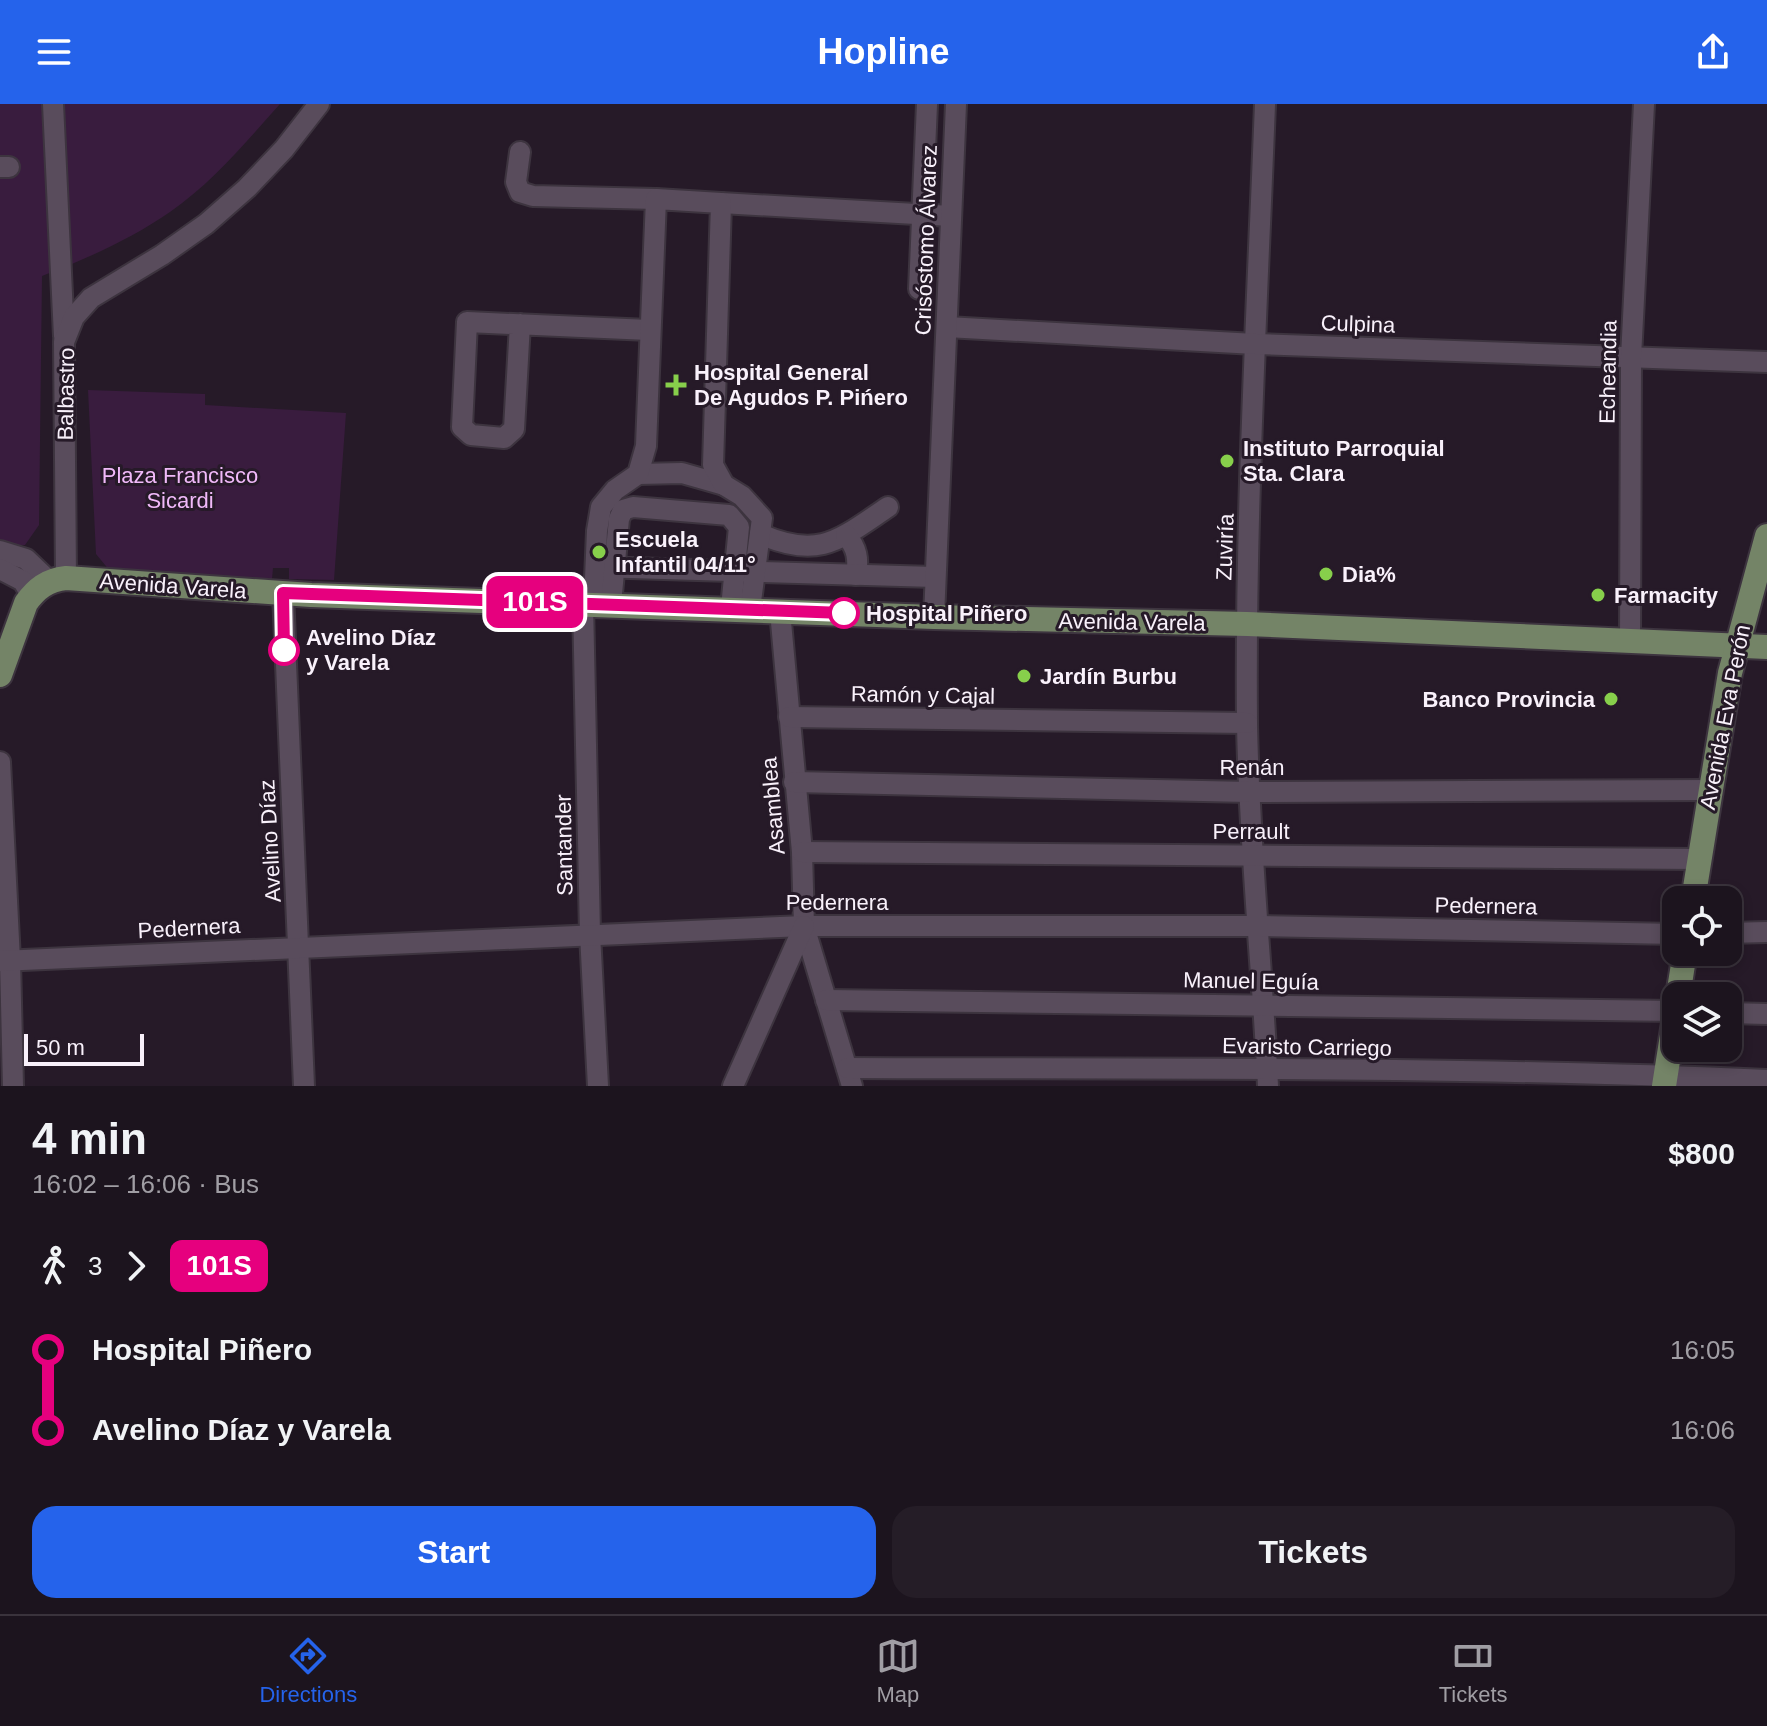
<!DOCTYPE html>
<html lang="en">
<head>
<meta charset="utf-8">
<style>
	:root { --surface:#1c141e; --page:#251d27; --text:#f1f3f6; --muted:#a09ea4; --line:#3a333c; --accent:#2563eb }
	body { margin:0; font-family:Helvetica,sans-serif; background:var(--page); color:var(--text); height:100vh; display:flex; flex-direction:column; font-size:30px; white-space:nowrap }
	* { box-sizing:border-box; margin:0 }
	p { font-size:26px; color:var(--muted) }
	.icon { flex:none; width:44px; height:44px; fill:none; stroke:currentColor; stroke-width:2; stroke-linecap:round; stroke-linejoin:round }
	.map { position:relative; height:982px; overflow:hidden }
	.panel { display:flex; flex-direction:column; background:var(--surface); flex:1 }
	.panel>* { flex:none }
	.badge { padding:0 16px; border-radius:12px; font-size:28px; line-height:52px }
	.fabs { position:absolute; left:1662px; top:782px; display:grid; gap:16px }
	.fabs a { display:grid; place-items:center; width:80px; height:80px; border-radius:16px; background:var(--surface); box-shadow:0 4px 12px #0003,0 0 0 2px var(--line); font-size:40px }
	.scale { position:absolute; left:24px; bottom:20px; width:120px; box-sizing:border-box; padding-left:8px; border:4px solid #f9f1fb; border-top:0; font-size:22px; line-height:28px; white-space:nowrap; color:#f9f1fb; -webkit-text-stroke:6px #261a28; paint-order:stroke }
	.map>.badge { position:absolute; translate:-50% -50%; box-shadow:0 0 0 4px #fff }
	.legs { display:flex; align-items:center; gap:12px; height:88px; padding:0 32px; font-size:26px }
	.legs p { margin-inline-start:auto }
	.headline { display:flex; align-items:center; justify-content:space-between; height:136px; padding:0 32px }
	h1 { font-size:44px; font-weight:800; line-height:60px }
	.action { display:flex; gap:16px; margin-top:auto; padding:16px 32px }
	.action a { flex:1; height:92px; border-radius:24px; background:var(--accent); color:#fff; font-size:32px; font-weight:800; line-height:92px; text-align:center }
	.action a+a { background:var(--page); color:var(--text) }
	ul { padding:0 32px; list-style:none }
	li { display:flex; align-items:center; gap:28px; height:80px; font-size:30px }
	li i { display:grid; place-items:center; width:12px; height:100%; margin:0 10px; background:currentColor }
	li i::after { content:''; width:20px; height:20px; margin:-10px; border:6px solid; border-radius:50%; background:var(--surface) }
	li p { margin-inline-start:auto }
	li:first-child i { background:linear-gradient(#0000 50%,currentColor 0) }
	li:last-child i { background:linear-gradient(currentColor 50%,#0000 0) }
	header { display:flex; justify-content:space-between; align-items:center; height:104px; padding:0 32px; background:var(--accent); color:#fff; font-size:36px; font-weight:800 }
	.tab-bar { display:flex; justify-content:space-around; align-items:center; height:112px; border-top:2px solid var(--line); background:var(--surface); font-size:22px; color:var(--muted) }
	.tab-bar a { display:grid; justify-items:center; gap:4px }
	.tab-bar .active { color:var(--accent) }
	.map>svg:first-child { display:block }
	.green { fill:#391c3e }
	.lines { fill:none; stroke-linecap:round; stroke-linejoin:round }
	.minor-casing { stroke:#3d343f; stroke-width:24 }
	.major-casing { stroke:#3d343f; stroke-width:28 }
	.minor { stroke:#594c5c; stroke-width:20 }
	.major { stroke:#748467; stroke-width:24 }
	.line-1-casing { stroke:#fff; stroke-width:18 }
	.line-1 { stroke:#e6007e; stroke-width:12 }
	.poi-dot { fill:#87cf4b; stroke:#261a28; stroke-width:3 }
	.stop-1-dot { fill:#fff; stroke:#e6007e; stroke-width:4 }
	.labels { text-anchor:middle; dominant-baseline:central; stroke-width:6; stroke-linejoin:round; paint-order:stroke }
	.street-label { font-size:22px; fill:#f9f1fb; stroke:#261a28 }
	.poi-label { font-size:22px; font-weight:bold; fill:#f9f1fb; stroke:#261a28; text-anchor:start }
	.park-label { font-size:22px; fill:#f0b9f9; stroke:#261a28 }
	.stop-label { font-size:22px; font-weight:bold; fill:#f9f1fb; stroke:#261a28; text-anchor:start }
</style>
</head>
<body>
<header><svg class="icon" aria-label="menu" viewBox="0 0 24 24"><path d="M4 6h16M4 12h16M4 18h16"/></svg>Hopline<svg class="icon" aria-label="share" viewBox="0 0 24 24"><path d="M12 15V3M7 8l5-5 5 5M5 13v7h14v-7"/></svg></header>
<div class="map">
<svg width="1767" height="982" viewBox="0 0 1767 982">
	<rect width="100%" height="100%" fill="#261a28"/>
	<!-- green -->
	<g class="green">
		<path d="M0 0H280C246 38 212 79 170 108 131 135 86 155 42 172L39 421 25 441H6L0 456Z"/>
		<path d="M88 286 205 290V301L346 309 334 476 289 475V464H273L272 475 110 467 96 450Z"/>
	</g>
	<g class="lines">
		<defs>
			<g id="minor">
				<path d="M53 0 64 232"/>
				<path d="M1265 0C1257 206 1245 413 1247 619 1249 740 1262 861 1268 982"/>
				<path d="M520 48 516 78 520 88 533 92 656 95"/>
				<path d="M0 63H9"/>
				<path d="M721 99 951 112"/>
				<path d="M919 185 927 0"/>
				<path d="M520 220 514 325 504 334 471 331 462 323 467 218 649 226"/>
				<path d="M947 223 1255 240 1767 258"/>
				<path d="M638 370 682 369 724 381"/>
				<path d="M760 430C819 456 839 436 888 403"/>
				<path d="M846 431C857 444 859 455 856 471"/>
				<path d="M0 447 26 455 49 477"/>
				<path d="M596 463 935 473"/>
				<path d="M0 465 23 477 31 491"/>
				<path d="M66 474 64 238 74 213 91 194 162 151 206 120 247 84 284 45 319 0"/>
				<path d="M283 489 304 982"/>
				<path d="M583 499 590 830 598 982"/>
				<path d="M594 499 597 427 601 403 615 386 638 370 646 342 656 95 721 99 713 361 724 381 742 392 762 414 750 505"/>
				<path d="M611 500 619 415 623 406 633 403 729 411 739 423 731 504"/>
				<path d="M780 507 802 748 804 822 852 982"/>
				<path d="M934 513 956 0"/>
				<path d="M1630 538 1631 253 1644 0"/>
				<path d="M789 613 1247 619"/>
				<path d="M0 658 10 856 13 982"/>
				<path d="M794 678 1249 688 1710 686"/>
				<path d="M802 748 1699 755"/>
				<path d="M1728 829 1767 828"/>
				<path d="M0 857 804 822H1259L1676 830"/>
				<path d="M826 896 1676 907"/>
				<path d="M1728 909 1767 910"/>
				<path d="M847 964C1154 965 1461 962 1767 976"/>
				<path d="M733 982 804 822"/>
			</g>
			<g id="major">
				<path d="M0 571 26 499C36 485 47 476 66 474L311 491 934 513 1247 520 1767 543"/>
				<path d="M1693 796 1730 569 1767 432"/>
				<path d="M1678 892 1685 848"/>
				<path d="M1664 982 1676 906"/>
			</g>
		</defs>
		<!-- minor casing -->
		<use href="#minor" class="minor-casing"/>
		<!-- major casing -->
		<use href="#major" class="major-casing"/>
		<!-- minor -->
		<use href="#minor" class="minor"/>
		<!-- major -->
		<use href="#major" class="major"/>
	</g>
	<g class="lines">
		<defs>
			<path id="line-1" d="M284 546 283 489 844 509"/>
		</defs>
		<!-- line-1 casing -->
		<use href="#line-1" class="line-1-casing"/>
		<!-- line-1 -->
		<use href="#line-1" class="line-1"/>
	</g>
	<!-- markers -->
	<g class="poi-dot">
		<path d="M672 269h8v8h8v8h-8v8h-8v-8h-8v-8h8z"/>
		<circle cx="1227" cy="357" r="8"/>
		<circle cx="599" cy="448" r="8"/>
		<circle cx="1326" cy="470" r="8"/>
		<circle cx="1598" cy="491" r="8"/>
		<circle cx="1024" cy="572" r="8"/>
		<circle cx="1611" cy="595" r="8"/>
	</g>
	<g class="stop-1-dot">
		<circle cx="844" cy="509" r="14"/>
		<circle cx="284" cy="546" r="14"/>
	</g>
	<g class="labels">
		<!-- street labels -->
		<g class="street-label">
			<text transform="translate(926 136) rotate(-88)">Crisóstomo Álvarez</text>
			<text transform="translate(1358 220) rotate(2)">Culpina</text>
			<text transform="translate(1608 268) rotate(-89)">Echeandia</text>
			<text transform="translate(66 290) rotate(-89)">Balbastro</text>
			<text transform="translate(1225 443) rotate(-88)">Zuviría</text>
			<text transform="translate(173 482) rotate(4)">Avenida Varela</text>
			<text transform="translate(1132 518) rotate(1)">Avenida Varela</text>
			<text transform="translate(923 591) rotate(1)">Ramón y Cajal</text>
			<text transform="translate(1725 613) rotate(-79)">Avenida Eva Perón</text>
			<text x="1252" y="663">Renán</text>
			<text transform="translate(773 702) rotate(-95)">Asamblea</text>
			<text x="1251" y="727">Perrault</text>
			<text transform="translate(270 737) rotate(-93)">Avelino Díaz</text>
			<text transform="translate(564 741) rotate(-91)">Santander</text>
			<text x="837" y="798">Pedernera</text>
			<text transform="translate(1486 802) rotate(1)">Pedernera</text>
			<text transform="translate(189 824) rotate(-3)">Pedernera</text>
			<text transform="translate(1251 877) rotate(1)">Manuel Eguía</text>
			<text transform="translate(1307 943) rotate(1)">Evaristo Carriego</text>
		</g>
		<!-- poi labels -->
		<g class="poi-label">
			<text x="694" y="268">Hospital General<tspan x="694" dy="25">De Agudos P. Pińero</tspan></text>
			<text x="1243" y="344">Instituto Parroquial<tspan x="1243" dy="25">Sta. Clara</tspan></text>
			<text x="615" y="435">Escuela<tspan x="615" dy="25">Infantil 04/11°</tspan></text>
			<text x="1342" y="470">Dia%</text>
			<text x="1614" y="491">Farmacity</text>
			<text x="1040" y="572">Jardín Burbu</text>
			<text x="1595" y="595" text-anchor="end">Banco Provincia</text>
		</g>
		<!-- park labels -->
		<g class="park-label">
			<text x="180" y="371">Plaza Francisco<tspan x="180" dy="25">Sicardi</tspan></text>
		</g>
		<!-- stop labels -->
		<g class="stop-label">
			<text x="866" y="509">Hospital Piñero</text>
			<text x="306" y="533">Avelino Díaz<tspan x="306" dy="25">y Varela</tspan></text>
		</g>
	</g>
</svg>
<div class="fabs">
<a><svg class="icon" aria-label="locate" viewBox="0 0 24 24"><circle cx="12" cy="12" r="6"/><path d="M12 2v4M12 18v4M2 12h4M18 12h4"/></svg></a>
<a><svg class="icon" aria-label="layers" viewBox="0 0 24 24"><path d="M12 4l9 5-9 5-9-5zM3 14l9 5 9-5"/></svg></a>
</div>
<div class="scale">50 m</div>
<b class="badge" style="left:535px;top:498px;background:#e6007e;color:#fff">101S</b>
</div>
<section class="panel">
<div class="headline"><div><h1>4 min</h1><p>16:02 – 16:06 · Bus</p></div><b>$800</b></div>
<div class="legs"><svg class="icon" aria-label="walk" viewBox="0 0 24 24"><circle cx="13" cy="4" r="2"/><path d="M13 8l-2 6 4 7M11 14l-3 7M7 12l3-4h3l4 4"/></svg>3<svg class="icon" aria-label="forward" viewBox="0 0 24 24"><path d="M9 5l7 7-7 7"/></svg><b class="badge" style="background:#e6007e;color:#fff">101S</b></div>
<ul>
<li><i style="color:#e6007e"></i><b>Hospital Piñero</b><p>16:05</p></li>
<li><i style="color:#e6007e"></i><b>Avelino Díaz y Varela</b><p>16:06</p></li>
</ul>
<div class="action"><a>Start</a><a>Tickets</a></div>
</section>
<nav class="tab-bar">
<a class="active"><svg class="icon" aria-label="directions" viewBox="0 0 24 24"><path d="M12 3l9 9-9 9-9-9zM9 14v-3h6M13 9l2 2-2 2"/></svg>Directions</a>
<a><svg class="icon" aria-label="map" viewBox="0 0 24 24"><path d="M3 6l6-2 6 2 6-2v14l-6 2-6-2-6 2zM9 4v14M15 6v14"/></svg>Map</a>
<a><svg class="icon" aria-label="tickets" viewBox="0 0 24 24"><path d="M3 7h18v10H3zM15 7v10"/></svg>Tickets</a>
</nav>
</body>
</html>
